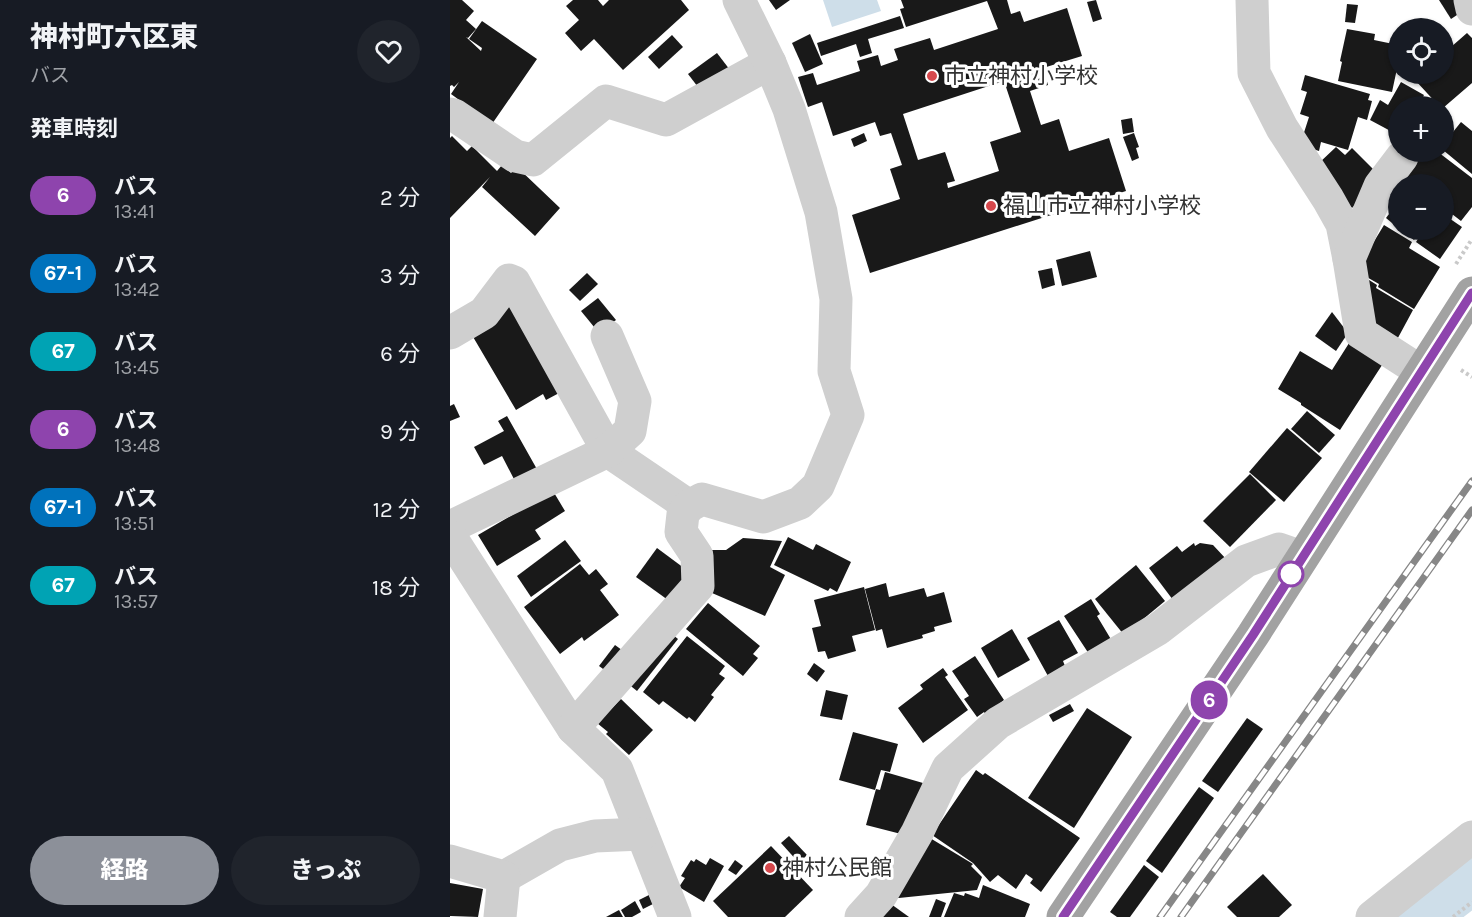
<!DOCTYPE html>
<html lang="ja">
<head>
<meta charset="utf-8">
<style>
	:root { --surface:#171b24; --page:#20242c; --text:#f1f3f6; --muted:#9ea1a6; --accent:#8c9099 }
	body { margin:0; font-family:Karla,"Noto Sans JP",sans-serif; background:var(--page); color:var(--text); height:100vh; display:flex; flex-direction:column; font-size:22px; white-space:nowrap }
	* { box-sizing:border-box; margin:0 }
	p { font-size:20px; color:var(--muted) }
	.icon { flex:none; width:33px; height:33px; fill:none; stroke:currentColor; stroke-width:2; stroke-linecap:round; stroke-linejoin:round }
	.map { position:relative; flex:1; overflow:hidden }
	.drawer { display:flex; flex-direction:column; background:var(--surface); width:450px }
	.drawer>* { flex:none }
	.badge { padding:0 12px; border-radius:20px; font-size:21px; line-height:39px }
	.buttons { position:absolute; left:938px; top:18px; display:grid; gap:12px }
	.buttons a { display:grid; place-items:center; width:66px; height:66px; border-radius:50%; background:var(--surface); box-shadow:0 2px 4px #0004; font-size:30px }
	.map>.badge { position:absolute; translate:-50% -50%; box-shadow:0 0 0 3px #fff }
	h2 { padding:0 30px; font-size:22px; line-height:54px }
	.round { display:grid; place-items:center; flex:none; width:63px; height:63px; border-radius:32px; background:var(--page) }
	.head { display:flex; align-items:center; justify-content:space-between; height:102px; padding:0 30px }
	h1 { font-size:28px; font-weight:800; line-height:45px }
	.action { display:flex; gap:12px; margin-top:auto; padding:12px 30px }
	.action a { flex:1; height:69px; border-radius:36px; background:var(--accent); color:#fff; font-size:24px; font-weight:800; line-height:69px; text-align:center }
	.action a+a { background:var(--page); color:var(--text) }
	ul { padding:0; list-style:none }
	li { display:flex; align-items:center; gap:18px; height:78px; padding:0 30px }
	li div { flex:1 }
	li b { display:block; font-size:22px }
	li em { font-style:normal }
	li .badge { min-width:66px; font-weight:700; text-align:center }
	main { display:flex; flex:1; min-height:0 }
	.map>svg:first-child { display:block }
	.water { fill:#cedee9 }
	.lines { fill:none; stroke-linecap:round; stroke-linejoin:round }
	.river { stroke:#cedee9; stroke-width:56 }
	.building { fill:#191919; fill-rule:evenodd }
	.path { stroke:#c9c9c9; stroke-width:4; stroke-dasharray:3 3; stroke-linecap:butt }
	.minor { stroke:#cfcfcf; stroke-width:33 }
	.trunk { stroke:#a2a2a2; stroke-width:33 }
	.rail-casing { stroke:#878787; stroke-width:7 }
	.rail { stroke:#fff; stroke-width:4.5; stroke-dasharray:14; stroke-linecap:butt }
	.line-casing { stroke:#fff; stroke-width:14 }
	.line { stroke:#8e44ad; stroke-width:9 }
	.poi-dot { fill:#d6484c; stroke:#fff; stroke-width:2 }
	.stop-dot { fill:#fff; stroke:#8e44ad; stroke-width:3 }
	.labels { text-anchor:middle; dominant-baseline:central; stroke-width:6; stroke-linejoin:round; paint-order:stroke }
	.poi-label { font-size:22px; fill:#323232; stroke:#fff; text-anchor:start }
</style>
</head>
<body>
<main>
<section class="drawer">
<div class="head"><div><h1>神村町六区東</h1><p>バス</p></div><a class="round"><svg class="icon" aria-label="heart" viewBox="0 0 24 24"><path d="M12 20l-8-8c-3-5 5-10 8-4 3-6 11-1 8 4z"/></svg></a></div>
<h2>発車時刻</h2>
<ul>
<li><span class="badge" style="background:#8e44ad;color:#fff">6</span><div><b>バス</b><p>13:41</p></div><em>2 分</em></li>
<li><span class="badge" style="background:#0072bc;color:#fff">67-1</span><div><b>バス</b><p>13:42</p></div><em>3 分</em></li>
<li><span class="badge" style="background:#00a3b4;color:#fff">67</span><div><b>バス</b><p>13:45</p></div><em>6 分</em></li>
<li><span class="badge" style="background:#8e44ad;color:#fff">6</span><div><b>バス</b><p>13:48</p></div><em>9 分</em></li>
<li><span class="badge" style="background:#0072bc;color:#fff">67-1</span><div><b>バス</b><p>13:51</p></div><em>12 分</em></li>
<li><span class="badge" style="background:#00a3b4;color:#fff">67</span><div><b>バス</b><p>13:57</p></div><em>18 分</em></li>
</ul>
<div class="action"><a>経路</a><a>きっぷ</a></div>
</section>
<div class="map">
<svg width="1022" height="917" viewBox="0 0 1022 917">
	<rect width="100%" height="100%" fill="#fff"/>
	<!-- water -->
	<path class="water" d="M373 0H427L431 11 382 27Z"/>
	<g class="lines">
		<!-- river -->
		<path class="river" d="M968 917 1022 875"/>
	</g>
	<!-- building -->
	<g class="building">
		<path d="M0 0H12L24 11 16 20 26 29 18 38 16 37 31 51 32 48 19 39 32 21 87 59 42 124 1 94 9 82 4 87 2 85 0 86Z"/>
		<path d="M123 0H148L153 6 159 0H231L239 10 173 70 144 39 131 51 115 33 129 20 116 6Z"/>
		<path d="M319 0H340L326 10Z"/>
		<path d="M451 0H557L561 14 570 11 574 22 617 8 632 56 593 68 598 85 580 91 591 125 609 119 619 151 659 138 676 191 420 273 402 215 450 199 440 169 452 165 441 133 430 136 425 122 383 136 372 102 358 107 348 77 363 73 367 85 410 71 407 61 428 55 431 66 448 60 444 49 480 38 484 50 548 29 537 1 456 27 450 9 454 8ZM554 81 571 132 540 142 549 171 498 188 497 183 505 181 495 152 468 160 453 114Z"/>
		<path d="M646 0 652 19 643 22 637 2Z"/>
		<path d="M989 0H1009L1013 11 1001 19Z"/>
		<path d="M897 4 908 5 905 23 895 22Z"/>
		<path d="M450 16 454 28 418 39 422 53 410 57 406 44 371 56 367 43Z"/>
		<path d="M897 29 925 34 924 40 948 45V64L942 92 888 81 892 62 890 61Z"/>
		<path d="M1017 33 1022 38V83L993 108V106H989L965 80 972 74H993V54Z"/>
		<path d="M360 34 373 64 355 72 342 43Z"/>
		<path d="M222 35 233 47 209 69 198 57Z"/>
		<path d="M267 53 280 70 251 91 238 74Z"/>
		<path d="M855 75 920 94 918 100 922 101 917 120 908 117 898 150 871 142 869 151 850 145 859 117 850 114 857 92 851 90Z"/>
		<path d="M951 82 974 95 968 106H948V135L920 120 930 100 938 105Z"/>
		<path d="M682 118 684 132 673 134 671 120Z"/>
		<path d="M1011 122 1022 131V174L993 150 997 144 995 142Z"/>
		<path d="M414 133 417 141 404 147 401 139Z"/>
		<path d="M684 133 689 147 686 148 689 158 682 161 673 137Z"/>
		<path d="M2 136 17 151 22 146 47 171 52 165 61 173 67 167 110 208 85 236 32 187 40 177 0 218V138Z"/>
		<path d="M886 147 895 155 902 148 932 178 902 208 878 183 868 164Z"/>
		<path d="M974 152H988L1022 178V207L1011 221 993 207V184H967L955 176Z"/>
		<path d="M948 202V228L936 218Z"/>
		<path d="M993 214 1012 227 990 259 966 242 974 230H993Z"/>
		<path d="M934 225 962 242 959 248 990 267 964 309 928 287 929 284 906 271Z"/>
		<path d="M951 230H971L964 240Z"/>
		<path d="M640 251 647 277 612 286 606 260Z"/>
		<path d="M602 268 605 285 592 289 588 271Z"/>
		<path d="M137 273 148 284 130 301 119 290Z"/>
		<path d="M908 273 927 285 926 288 963 310 943 347 919 333Z"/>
		<path d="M148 298 166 320 149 333 131 311Z"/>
		<path d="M61 305 111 392 96 400 93 394 66 410 19 330Z"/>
		<path d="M882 312 898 333 886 351 865 336Z"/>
		<path d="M901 340 934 362 890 430 851 405V403L828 389 850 351 882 370Z"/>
		<path d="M4 404 10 417 0 421V406Z"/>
		<path d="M857 411 885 435 869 453 841 429Z"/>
		<path d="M57 416 88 471 66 483 52 456 34 465 24 447 54 431 48 421Z"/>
		<path d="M837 428 872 458 834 502 799 472Z"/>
		<path d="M800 474 826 500 780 547 753 521Z"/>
		<path d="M103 491 115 511 85 530 91 539 47 566 28 535Z"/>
		<path d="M338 537 363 550 366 544 401 562 387 592 380 588 378 591 324 565Z"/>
		<path d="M293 538 332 541 320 567 335 575 315 616 262 593 264 587 257 584 259 550H276Z"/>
		<path d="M115 540 131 561 81 597 67 576Z"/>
		<path d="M744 543 745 546 750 543 763 545 777 560 723 600 699 568 727 546 732 552Z"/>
		<path d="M207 548 238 571 218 600 186 577Z"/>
		<path d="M130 564 139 575 146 569 158 584 150 590 169 615 134 641 132 637 110 654 74 607Z"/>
		<path d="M686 565 715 601 674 635 645 599Z"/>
		<path d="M436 583 439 597 474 588 477 597 494 592 502 622 484 627 485 631 472 635 473 638 437 648 432 629 426 631 415 589Z"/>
		<path d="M414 587 425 630 402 636 406 651 378 659 375 651 368 652 362 628 371 626 364 600Z"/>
		<path d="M641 599 650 614 647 616 662 641 639 654 614 616Z"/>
		<path d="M258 603 310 646 303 654 308 658 293 676 236 629Z"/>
		<path d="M609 620 628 653 613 661 615 666 598 676 577 638Z"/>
		<path d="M562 629 580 660 548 678 531 648Z"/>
		<path d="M218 631 228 639 187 691 177 683Z"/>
		<path d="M237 636 275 666 269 674 275 678 261 695 264 697 245 722 239 717 237 719 213 701 209 705 193 692Z"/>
		<path d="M165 645 176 653 160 674 149 666Z"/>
		<path d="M525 656 554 700 536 715 534 712 527 717 514 699 519 696 502 671Z"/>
		<path d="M364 663 375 671 367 682 357 674Z"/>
		<path d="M493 668 498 675 495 677 518 710 473 743 448 708 473 689 470 685Z"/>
		<path d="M376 690 398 695 392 720 370 716Z"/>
		<path d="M171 699 203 730 179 755 156 734 158 732 147 723Z"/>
		<path d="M620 704 624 711 603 722 599 715Z"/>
		<path d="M637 708 682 737 624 828 578 798Z"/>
		<path d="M797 718 813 729 768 792 752 781Z"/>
		<path d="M403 732 448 744 440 772 431 770 425 790 389 780Z"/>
		<path d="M526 770 533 775 535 773 630 838 591 892 580 883 583 879 576 874 566 889 548 875 540 882 523 863 482 835Z"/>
		<path d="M435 772 473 783 455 835 416 825 426 789 430 790Z"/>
		<path d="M749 787 764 798 712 873 696 861Z"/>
		<path d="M339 836 357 855 349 863 331 843Z"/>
		<path d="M480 838 523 864 521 866 532 877 527 890 439 899Z"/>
		<path d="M321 846 363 890 335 917H278L263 901Z"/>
		<path d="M260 858 274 866 254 902 229 887 235 878 231 876 241 860 244 862 246 859 256 865Z"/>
		<path d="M285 860 293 866 286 875 278 870Z"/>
		<path d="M694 865 709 877 680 917H667L660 912Z"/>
		<path d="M813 874 842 905 829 917H787L777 907Z"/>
		<path d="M0 883 33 889 28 917 0 916Z"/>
		<path d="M533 885 580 904 575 917H494L504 893 514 896 515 893 529 898Z"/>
		<path d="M199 895 203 904 193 909 189 900Z"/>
		<path d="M486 899 496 903 491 917H479Z"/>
		<path d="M185 901 191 912 182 917H175L171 910Z"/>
		<path d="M441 904 459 917H431Z"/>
		<path d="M169 910 173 917H156Z"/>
	</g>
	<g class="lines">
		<!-- path -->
		<g class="path">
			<path d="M1006 264 1022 239"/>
			<path d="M1011 370 1022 377"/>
			<path d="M1003 917 1022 902"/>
		</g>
		<!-- minor -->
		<g class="minor">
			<path d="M802 0 804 73 832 128 878 199 892 224 899 259"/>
			<path d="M1020 0 1022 9"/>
			<path d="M0 114 4 115 65 156 83 160 156 101 216 120 320 63"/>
			<path d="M952 157 930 186 899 259 911 333 970 371"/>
			<path d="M0 333 34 313 59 280 64 282 158 451 239 506"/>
			<path d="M0 527 158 451 180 431 185 401 157 336"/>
			<path d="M0 536 123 728 167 770 225 917"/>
			<path d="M123 728 248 586 247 556 231 532 233 514 239 506 252 499 313 517 350 503 368 486 398 415 384 371 386 299 371 212 339 109 320 63 289 0"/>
			<path d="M0 861 54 877 110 845 145 836 192 834"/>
			<path d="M50 917 54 877"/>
			<path d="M411 917 431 895 467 833 498 768 548 723 708 629 796 561 829 549 852 557"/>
			<path d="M922 917 1022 837"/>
		</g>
		<!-- trunk -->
		<path class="trunk" d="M613 917 803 635 1022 293"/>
		<defs>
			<g id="rail">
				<path d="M710 917 1022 481"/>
				<path d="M731 917 1022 510"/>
			</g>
		</defs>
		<!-- rail casing -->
		<use href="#rail" class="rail-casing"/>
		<!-- rail -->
		<use href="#rail" class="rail"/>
	</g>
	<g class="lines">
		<defs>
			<path id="line" d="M613 917 803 635 1022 293"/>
		</defs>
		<!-- line casing -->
		<use href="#line" class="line-casing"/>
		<!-- line -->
		<use href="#line" class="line"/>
	</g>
	<!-- markers -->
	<g class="poi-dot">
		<circle cx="482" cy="76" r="6"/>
		<circle cx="541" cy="206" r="6"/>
		<circle cx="320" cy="868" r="6"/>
	</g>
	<circle class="stop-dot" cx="841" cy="574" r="12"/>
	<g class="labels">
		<!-- poi labels -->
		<g class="poi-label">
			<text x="494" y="76">市立神村小学校</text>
			<text x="553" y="206">福山市立神村小学校</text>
			<text x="332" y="868">神村公民館</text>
		</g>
	</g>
</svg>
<div class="buttons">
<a><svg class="icon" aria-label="locate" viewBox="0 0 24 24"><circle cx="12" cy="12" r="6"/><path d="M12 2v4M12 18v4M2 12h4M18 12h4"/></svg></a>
<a>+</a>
<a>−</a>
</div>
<b class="badge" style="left:759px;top:700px;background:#8e44ad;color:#fff">6</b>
</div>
</main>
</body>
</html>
